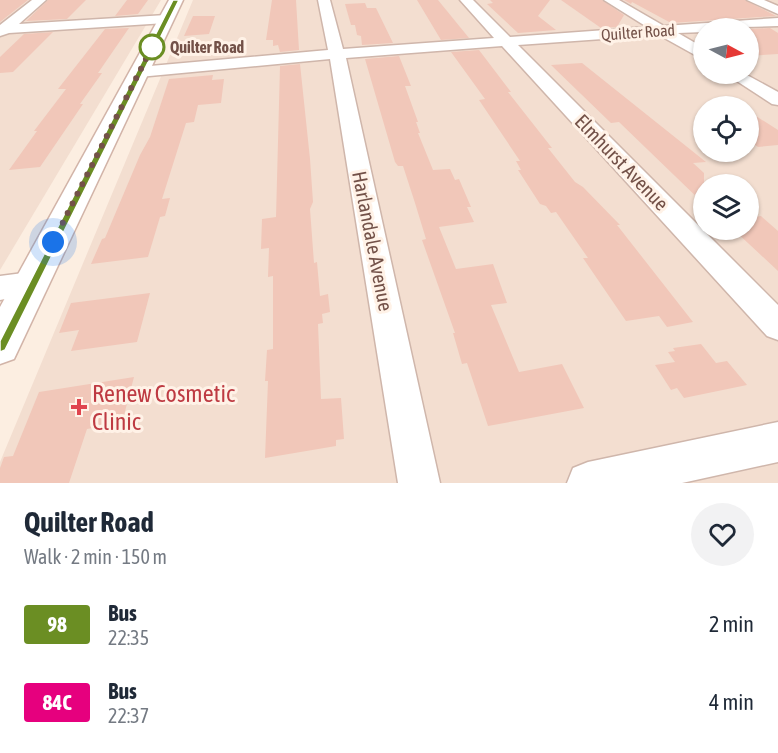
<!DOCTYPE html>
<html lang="en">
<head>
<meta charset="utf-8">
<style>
	:root { --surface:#fff; --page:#f2f2f3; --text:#1f2937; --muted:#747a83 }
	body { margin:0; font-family:"Asap Condensed",sans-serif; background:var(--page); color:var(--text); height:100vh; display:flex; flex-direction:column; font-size:22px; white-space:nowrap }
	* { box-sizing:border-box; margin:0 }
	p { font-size:20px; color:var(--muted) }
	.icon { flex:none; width:33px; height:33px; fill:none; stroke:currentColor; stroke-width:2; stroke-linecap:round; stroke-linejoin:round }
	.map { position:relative; height:483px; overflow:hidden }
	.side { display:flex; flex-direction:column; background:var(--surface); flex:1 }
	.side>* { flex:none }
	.badge { padding:0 12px; border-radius:4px; font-size:21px; line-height:39px }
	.needle { width:39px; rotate:97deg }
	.tools { position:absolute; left:693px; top:18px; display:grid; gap:12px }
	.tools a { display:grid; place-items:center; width:66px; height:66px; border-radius:50%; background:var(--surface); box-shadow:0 2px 4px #0004; font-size:30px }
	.you { position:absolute; width:30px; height:30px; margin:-15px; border:4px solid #fff; border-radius:50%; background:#1a73e8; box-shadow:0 0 0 9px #1a73e833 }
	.map>.badge { position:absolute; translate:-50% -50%; box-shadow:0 0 0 3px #fff }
	.round { display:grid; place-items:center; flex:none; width:63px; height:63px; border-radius:32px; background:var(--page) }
	.summary { display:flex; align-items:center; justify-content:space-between; height:102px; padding:0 24px }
	h1 { font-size:28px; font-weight:700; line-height:45px }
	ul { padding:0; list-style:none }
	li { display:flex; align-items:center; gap:18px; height:78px; padding:0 24px }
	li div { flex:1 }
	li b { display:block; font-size:22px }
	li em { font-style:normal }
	li .badge { min-width:66px; font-weight:700; text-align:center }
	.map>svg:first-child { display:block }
	.residential { fill:#f3ded0; fill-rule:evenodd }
	.building { fill:#f1c7b9 }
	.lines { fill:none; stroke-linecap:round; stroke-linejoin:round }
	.street-casing { stroke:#cfb6ab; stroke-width:3 }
	.secondary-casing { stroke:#d2b4a8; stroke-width:3 }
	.street { fill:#fff; fill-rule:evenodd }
	.secondary { fill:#fff; fill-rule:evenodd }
	.line { fill:#6b8e23; stroke:#fff; stroke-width:1.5 }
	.walk { stroke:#735148; stroke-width:6; stroke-dasharray:0 10.8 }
	.stop-dot { fill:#fff; stroke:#6b8e23; stroke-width:3 }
	.health-dot { fill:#e0444e; stroke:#fff2e7; stroke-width:2 }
	.labels { text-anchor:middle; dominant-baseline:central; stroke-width:6; stroke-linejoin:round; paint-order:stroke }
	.far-street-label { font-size:16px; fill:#735148; stroke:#fff2e7 }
	.far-stop-label { font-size:16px; font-weight:bold; fill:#735148; stroke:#fff2e7; text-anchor:start }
	.street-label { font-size:20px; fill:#735148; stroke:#fff2e7 }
	.near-health-label { font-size:24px; fill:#be3a42; stroke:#fff2e7; text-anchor:start }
</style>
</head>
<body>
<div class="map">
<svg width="778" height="483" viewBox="0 0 778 483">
	<rect width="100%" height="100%" fill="#fceee1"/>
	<!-- residential -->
	<g class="residential">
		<path d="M0 0H161L0 270Z"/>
		<path d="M193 0H778V483H0V462ZM704 28H748V74H704ZM704 106H748V152H704ZM704 184H748V230H704Z"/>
	</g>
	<!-- building -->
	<g class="building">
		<path d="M0 0H28L0 22Z"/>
		<path d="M48 0H86L67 19 26 21Z"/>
		<path d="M127 0H148L138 14 115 16Z"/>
		<path d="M272 0H296L299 50 280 52 278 45 273 46V40H266Z"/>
		<path d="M417 0H438L469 38 441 40Z"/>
		<path d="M490 0H550L538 16 556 30 518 33 487 4 493 3Z"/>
		<path d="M561 0H602L624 15 617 27 601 28Z"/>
		<path d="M624 0H745L776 16 671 23 632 2 631 4Z"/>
		<path d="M365 3 367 8H376L393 43 362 45 361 36 357 35 355 25H351L345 4Z"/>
		<path d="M193 16H215L209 34 184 36Z"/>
		<path d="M129 28 98 73H102L80 104H83L40 167 9 170 37 131H34L66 89H58L105 29Z"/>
		<path d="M770 28 778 33V54L748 56 749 29Z"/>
		<path d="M53 32 13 72 0 73V57L24 34Z"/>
		<path d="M479 50 511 92H508L552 148H548L575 182 583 187 620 225H617L693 322 667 327 659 316 626 321 583 258H588L556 212 551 213 546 206 540 204 518 170H521L516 161H520L479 100 485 99 451 52Z"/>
		<path d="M399 56 411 86H405L418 122H416L420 133H418L433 170 450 169 455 180 459 179 471 207H467L474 222 439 227 456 269 493 264 507 303 491 305 519 372 562 364 584 408 488 426 467 363 462 364 453 333H455L422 240 426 239 415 203 403 166H398L395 162 365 59Z"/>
		<path d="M582 63 706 162 693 163 704 173V204L619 122 611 123 551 65Z"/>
		<path d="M300 64 310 159 313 202 310 209 314 263 317 262 320 296 328 294 330 312 322 314 323 323 318 324 321 399 341 398 344 439 336 440V446L265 458 268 381H265L267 350 273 349V276L268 277 269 248 261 249 262 219 276 217 280 66Z"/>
		<path d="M213 75 212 80 224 79 221 103 198 105 194 122 186 123 162 199 170 198 165 216 160 217 148 257 91 264 102 239 105 238 140 155 150 137 169 79Z"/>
		<path d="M748 111 778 130V145L758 147 748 140Z"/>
		<path d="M761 216 778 231V271L734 230H748V218Z"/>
		<path d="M150 293 137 342 71 351 79 330 59 333 71 303Z"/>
		<path d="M701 344 716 363 727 361 747 385 684 398 677 388 671 390 655 365 675 362 668 352 675 351 673 348Z"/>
		<path d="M134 377 122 423 87 429 69 483H0V468L4 457 13 456 39 392Z"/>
	</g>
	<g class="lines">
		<defs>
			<g id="street">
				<path d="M32 0H46L19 24 166 15 173 19 166 23 9 33 0 36V25Z"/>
				<path d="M318 0H330L343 49 494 38 460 0H473L510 37 647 27 604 0H619L664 26 778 18V26L704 28V32L678 33 704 48V60L659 35 518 45 778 305V340L767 336 502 46 346 58 440 483H398L330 59 139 77 131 72 139 67 328 50Z"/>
				<path d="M747 0H764L778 6V14Z"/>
				<path d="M726 74H745L778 92V105L772 104Z"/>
				<path d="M31 272 41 276 46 284 41 292 0 300V276Z"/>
				<path d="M778 422V462L682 483H567L573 468 588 462Z"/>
			</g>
			<path id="secondary" d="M169 0H183L14 359 0 364V307Z"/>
		</defs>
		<!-- street casing -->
		<use href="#street" class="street-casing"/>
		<!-- secondary casing -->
		<use href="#secondary" class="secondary-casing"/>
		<!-- street -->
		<use href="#street" class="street"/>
		<!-- secondary -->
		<use href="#secondary" class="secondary"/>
	</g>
	<!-- line -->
	<path class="line" d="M173 0H179L5 350 0 352V341Z"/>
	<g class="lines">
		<!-- walk -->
		<path class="walk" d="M53 242 152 47"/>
	</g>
	<!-- markers -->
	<circle class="stop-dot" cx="152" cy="47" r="12"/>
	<path class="health-dot" d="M76 398h6v6h6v6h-6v6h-6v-6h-6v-6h6z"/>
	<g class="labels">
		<!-- far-street labels -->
		<g class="far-street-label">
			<text transform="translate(638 32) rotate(-4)">Quilter Road</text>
		</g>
		<!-- far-stop labels -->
		<g class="far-stop-label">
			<text x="170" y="47">Quilter Road</text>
		</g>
		<!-- street labels -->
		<g class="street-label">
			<text transform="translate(622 162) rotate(46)">Elmhurst Avenue</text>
			<text transform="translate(373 241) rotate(79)">Harlandale Avenue</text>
		</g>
		<!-- near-health labels -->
		<g class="near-health-label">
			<text x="92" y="393">Renew Cosmetic<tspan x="92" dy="28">Clinic</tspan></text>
		</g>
	</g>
</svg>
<div class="tools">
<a><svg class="needle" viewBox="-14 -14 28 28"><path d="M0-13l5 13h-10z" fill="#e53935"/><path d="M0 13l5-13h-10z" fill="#747a83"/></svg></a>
<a><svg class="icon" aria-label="locate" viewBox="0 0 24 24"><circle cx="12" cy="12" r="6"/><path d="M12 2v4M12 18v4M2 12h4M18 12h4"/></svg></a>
<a><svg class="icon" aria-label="layers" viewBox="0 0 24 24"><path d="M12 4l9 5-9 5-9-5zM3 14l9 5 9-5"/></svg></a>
</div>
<div class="you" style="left:53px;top:242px"></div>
</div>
<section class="side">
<div class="summary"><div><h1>Quilter Road</h1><p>Walk · 2 min · 150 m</p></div><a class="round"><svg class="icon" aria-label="heart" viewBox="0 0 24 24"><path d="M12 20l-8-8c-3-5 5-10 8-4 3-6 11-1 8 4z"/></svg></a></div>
<ul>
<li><span class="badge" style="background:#6b8e23;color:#fff">98</span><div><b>Bus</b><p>22:35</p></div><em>2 min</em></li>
<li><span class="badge" style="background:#e6007e;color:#fff">84C</span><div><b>Bus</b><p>22:37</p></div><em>4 min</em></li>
</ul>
</section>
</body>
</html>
